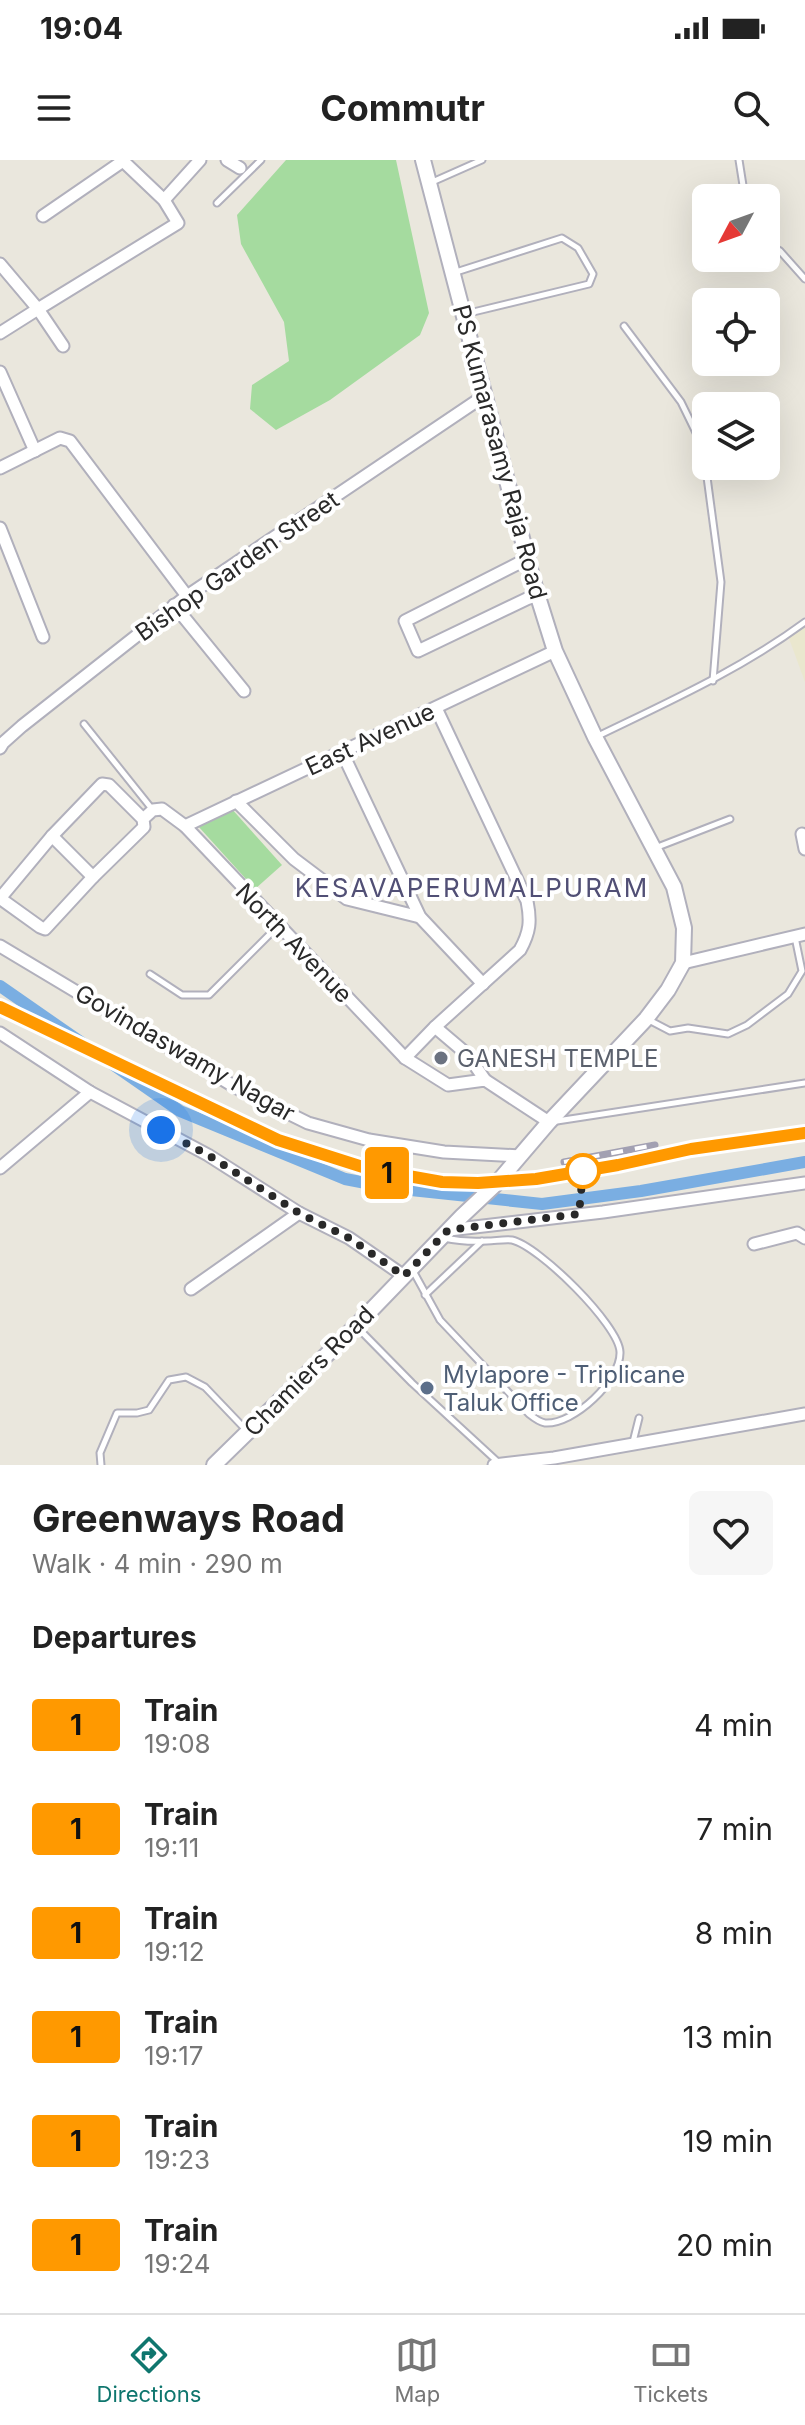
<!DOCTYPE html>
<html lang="en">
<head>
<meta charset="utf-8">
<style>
	:root { --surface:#fff; --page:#f6f6f6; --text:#222; --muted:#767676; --line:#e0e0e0; --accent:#0f766e }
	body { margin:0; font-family:Inter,sans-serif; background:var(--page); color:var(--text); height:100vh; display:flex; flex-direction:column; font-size:30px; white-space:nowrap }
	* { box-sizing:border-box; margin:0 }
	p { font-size:26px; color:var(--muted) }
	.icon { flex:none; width:44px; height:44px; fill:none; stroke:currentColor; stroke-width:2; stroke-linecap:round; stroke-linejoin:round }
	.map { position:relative; height:1305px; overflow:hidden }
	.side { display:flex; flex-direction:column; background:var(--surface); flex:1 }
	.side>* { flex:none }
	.badge { padding:0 16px; border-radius:6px; font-size:28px; line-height:52px }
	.needle { width:52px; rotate:229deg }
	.fabs { position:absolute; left:692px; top:24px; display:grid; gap:16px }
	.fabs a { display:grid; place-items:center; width:88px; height:88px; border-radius:12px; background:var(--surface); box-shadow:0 8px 32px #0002; font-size:40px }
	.you { position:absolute; width:40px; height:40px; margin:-20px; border:6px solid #fff; border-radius:50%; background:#1a73e8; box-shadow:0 0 0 12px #1a73e833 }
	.map>.badge { position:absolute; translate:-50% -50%; box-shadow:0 0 0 4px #fff }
	h2 { padding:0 32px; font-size:30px; line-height:72px }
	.round { display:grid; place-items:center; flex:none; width:84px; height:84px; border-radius:12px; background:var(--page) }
	.summary { display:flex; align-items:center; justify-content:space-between; height:136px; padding:0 32px }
	h1 { font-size:38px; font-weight:700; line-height:60px }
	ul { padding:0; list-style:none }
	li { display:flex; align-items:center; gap:24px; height:104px; padding:0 32px }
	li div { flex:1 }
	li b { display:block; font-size:30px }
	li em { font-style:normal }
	li .badge { min-width:88px; font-weight:700; text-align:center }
	.status { display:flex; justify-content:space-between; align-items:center; height:56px; padding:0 40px; background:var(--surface); direction:ltr }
	.status svg { height:22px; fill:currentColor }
	header { display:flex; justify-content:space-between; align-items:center; height:104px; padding:0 32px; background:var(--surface); font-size:36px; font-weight:700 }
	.dock { display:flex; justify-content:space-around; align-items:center; height:112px; border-top:2px solid var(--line); background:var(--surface); font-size:22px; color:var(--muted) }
	.dock a { display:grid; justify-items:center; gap:4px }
	.dock .selected { color:var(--accent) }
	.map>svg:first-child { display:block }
	.education { fill:#eae7ce }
	.green { fill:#a5db9f }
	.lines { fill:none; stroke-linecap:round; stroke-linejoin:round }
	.canal { stroke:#7aaee2; stroke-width:12 }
	.service-casing { stroke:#b1b0bc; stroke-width:9 }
	.minor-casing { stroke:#b1b0bc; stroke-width:15 }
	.tertiary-casing { stroke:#b1b0bc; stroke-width:18 }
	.service { stroke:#fff; stroke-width:5 }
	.minor { stroke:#fff; stroke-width:11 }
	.tertiary { stroke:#fff; stroke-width:14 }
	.rail-casing { stroke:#a2a0b2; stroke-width:7 }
	.rail { stroke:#fff; stroke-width:4; stroke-dasharray:12; stroke-linecap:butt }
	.line-casing { stroke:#fff; stroke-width:18 }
	.line { stroke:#f90; stroke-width:12 }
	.walk { stroke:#292929; stroke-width:8; stroke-dasharray:0 14.4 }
	.worship-dot { fill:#6b7280; stroke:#fff; stroke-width:3 }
	.stop-dot { fill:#fff; stroke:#f90; stroke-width:4 }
	.service-dot { fill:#5c6f8a; stroke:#fff; stroke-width:3 }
	.labels { text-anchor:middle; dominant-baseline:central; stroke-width:8; stroke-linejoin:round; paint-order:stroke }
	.street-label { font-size:24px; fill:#292929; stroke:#fff }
	.worship-label { font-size:24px; fill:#5b616d; stroke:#fff; text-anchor:start }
	.service-label { font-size:24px; fill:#4e5e75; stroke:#fff; text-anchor:start }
	.neighbourhood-label { font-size:26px; letter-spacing:2px; fill:#514f75; stroke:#fff }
</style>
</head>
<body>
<div class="status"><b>19:04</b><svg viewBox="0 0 49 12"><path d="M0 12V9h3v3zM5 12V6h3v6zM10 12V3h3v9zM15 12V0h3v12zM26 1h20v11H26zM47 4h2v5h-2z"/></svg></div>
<header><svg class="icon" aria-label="menu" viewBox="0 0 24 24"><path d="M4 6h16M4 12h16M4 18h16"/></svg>Commutr<svg class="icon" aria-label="search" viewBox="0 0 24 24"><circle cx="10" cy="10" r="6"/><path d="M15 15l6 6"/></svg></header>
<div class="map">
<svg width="805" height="1305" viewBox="0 0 805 1305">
	<rect width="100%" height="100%" fill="#eae7dd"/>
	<!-- education -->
	<path class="education" d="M805 460V522L787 473Z"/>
	<!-- green -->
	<g class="green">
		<path d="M286 0H396L429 153 420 175 330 240 276 270 250 249 252 225 289 201 284 162 241 84 237 55Z"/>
		<path d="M231 648 282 705 255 729 198 666Z"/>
	</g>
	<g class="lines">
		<!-- canal -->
		<path class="canal" d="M0 826 180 951 345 1019 392 1028 542 1044 641 1031 805 1002"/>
		<defs>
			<g id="service">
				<path d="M739 0 745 38"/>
				<path d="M430 23 482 0"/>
				<path d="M217 43 261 0"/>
				<path d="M766 83 780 91 805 119"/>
				<path d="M453 113 562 78 578 88 593 114 589 124 465 154"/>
				<path d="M624 166 681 242 703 287 721 422 713 521"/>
				<path d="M84 564 152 649"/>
				<path d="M596 577C668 542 740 510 805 462"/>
				<path d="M655 688 730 659"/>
				<path d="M150 814 182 835H209L278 766"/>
				<path d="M647 859 670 871 688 868 728 874 747 865 788 834 802 811 795 777"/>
				<path d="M557 961 805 923"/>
				<path d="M412 1109 440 1160 529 1254C534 1258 539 1262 545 1263 574 1265 621 1220 620 1192 619 1165 539 1086 512 1080 504 1079 495 1081 487 1081 472 1082 458 1081 444 1078"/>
				<path d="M425 1135 482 1081"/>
				<path d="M356 1166 412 1223 499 1303"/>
				<path d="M633 1282 639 1258"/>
				<path d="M101 1305 100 1293 117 1253H137L149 1250 169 1220 186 1217 205 1227 247 1271"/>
			</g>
			<g id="minor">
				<path d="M227 0 240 8"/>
				<path d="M164 40 200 0"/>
				<path d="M43 56 123 1"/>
				<path d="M0 104 38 149 0 173"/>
				<path d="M63 186 38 149 178 63 164 40 122 0"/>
				<path d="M0 212 35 291"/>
				<path d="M0 308 60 278 70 281 187 436"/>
				<path d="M0 368 43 477"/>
				<path d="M527 399 405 461 418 491 537 434"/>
				<path d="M174 445 244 531"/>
				<path d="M0 588 3 583 22 566 187 436 484 236"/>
				<path d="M342 592 420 757 483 824"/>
				<path d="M236 641 294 699 347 739 420 757"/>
				<path d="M143 659 109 625 102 624 52 676 2 736 1 739 40 767 45 769 93 717 144 667 143 659 153 650 162 649 185 666 405 898 448 925 485 920 549 962"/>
				<path d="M185 666 555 491"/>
				<path d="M802 674 805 689"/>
				<path d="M52 676 93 717"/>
				<path d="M0 786 237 928 308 963 369 980 444 992 521 996"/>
				<path d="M683 803 805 774"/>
				<path d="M435 867 468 895 485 920"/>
				<path d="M0 873 90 932 208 995 299 1053 349 1078 404 1116"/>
				<path d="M405 898 435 867 520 790C530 772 531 761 527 741L436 548"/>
				<path d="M0 1008 90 932"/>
				<path d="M449 1070 603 1052 805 1023"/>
				<path d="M754 1084 797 1073 805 1078"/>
				<path d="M191 1129 299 1053"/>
				<path d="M494 1305 554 1298 805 1254"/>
			</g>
			<path id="tertiary" d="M214 1305 356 1166 462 1056 496 1024 549 962 646 859 668 830 683 803 684 768 674 727 595 577 555 491 534 424 423 0"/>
		</defs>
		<!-- service casing -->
		<use href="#service" class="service-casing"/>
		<!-- minor casing -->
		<use href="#minor" class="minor-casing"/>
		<!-- tertiary casing -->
		<use href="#tertiary" class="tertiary-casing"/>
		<!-- service -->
		<use href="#service" class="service"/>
		<!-- minor -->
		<use href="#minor" class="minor"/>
		<!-- tertiary -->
		<use href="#tertiary" class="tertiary"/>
		<defs>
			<g id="rail">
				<path d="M0 847 278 980 369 1009 442 1022 478 1023 536 1019 618 1005 691 989 805 973"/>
				<path d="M564 1002 655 985"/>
			</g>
		</defs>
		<!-- rail casing -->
		<use href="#rail" class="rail-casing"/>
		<!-- rail -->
		<use href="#rail" class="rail"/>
	</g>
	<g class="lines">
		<defs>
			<path id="line" d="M0 847 278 980 369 1009 442 1022 478 1023 536 1019 618 1005 691 989 805 973"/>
		</defs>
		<!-- line casing -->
		<use href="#line" class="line-casing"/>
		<!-- line -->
		<use href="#line" class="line"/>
		<!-- walk -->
		<path class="walk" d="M161 970 208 995 299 1053 349 1078 404 1116 448 1070 579 1054 583 1011"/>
	</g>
	<!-- markers -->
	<circle class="worship-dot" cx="441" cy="898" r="8"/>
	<circle class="stop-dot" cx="583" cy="1011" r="16"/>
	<circle class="service-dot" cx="427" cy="1228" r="8"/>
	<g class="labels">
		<!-- street labels -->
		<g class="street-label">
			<text transform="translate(500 292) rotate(75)">PS Kumarasamy Raja Road</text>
			<text transform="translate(237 406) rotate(-35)">Bishop Garden Street</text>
			<text transform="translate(370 579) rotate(-25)">East Avenue</text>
			<text transform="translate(294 783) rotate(46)">North Avenue</text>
			<text transform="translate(185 893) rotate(30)">Govindaswamy Nagar</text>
			<text transform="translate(309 1211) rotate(-45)">Chamiers Road</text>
		</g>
		<!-- worship labels -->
		<g class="worship-label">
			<text x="457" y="898">GANESH TEMPLE</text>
		</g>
		<!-- service labels -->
		<g class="service-label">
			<text x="443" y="1214">Mylapore - Triplicane<tspan x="443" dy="28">Taluk Office</tspan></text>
		</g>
		<!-- neighbourhood labels -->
		<g class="neighbourhood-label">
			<text x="472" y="727">KESAVAPERUMALPURAM</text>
		</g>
	</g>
</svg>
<div class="fabs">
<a><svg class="needle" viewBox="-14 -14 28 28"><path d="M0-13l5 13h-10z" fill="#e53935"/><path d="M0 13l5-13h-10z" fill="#767676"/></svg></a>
<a><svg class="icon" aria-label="locate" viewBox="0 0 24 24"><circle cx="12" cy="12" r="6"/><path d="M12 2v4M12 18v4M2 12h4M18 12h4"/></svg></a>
<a><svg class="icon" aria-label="layers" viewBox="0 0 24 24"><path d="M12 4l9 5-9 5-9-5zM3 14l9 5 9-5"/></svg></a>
</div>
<div class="you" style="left:161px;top:970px"></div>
<b class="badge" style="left:387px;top:1013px;background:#f90;color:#111">1</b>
</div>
<section class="side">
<div class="summary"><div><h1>Greenways Road</h1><p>Walk · 4 min · 290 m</p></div><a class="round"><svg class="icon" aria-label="heart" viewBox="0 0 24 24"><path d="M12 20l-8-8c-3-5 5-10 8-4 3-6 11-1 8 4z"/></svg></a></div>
<h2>Departures</h2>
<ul>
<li><span class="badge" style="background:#f90;color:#111">1</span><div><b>Train</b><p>19:08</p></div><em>4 min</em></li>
<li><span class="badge" style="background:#f90;color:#111">1</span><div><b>Train</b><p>19:11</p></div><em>7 min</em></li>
<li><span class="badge" style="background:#f90;color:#111">1</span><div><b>Train</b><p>19:12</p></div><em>8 min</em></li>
<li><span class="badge" style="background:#f90;color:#111">1</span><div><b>Train</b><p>19:17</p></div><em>13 min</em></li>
<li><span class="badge" style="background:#f90;color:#111">1</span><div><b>Train</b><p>19:23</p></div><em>19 min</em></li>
<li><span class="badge" style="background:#f90;color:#111">1</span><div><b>Train</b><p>19:24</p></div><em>20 min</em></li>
</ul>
</section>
<nav class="dock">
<a class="selected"><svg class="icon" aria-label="directions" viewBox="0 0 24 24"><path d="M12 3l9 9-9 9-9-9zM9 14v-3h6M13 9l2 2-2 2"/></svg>Directions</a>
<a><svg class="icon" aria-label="map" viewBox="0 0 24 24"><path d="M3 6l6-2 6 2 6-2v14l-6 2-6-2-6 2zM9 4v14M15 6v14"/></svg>Map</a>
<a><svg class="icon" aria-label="tickets" viewBox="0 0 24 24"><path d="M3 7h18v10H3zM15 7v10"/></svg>Tickets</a>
</nav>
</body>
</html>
